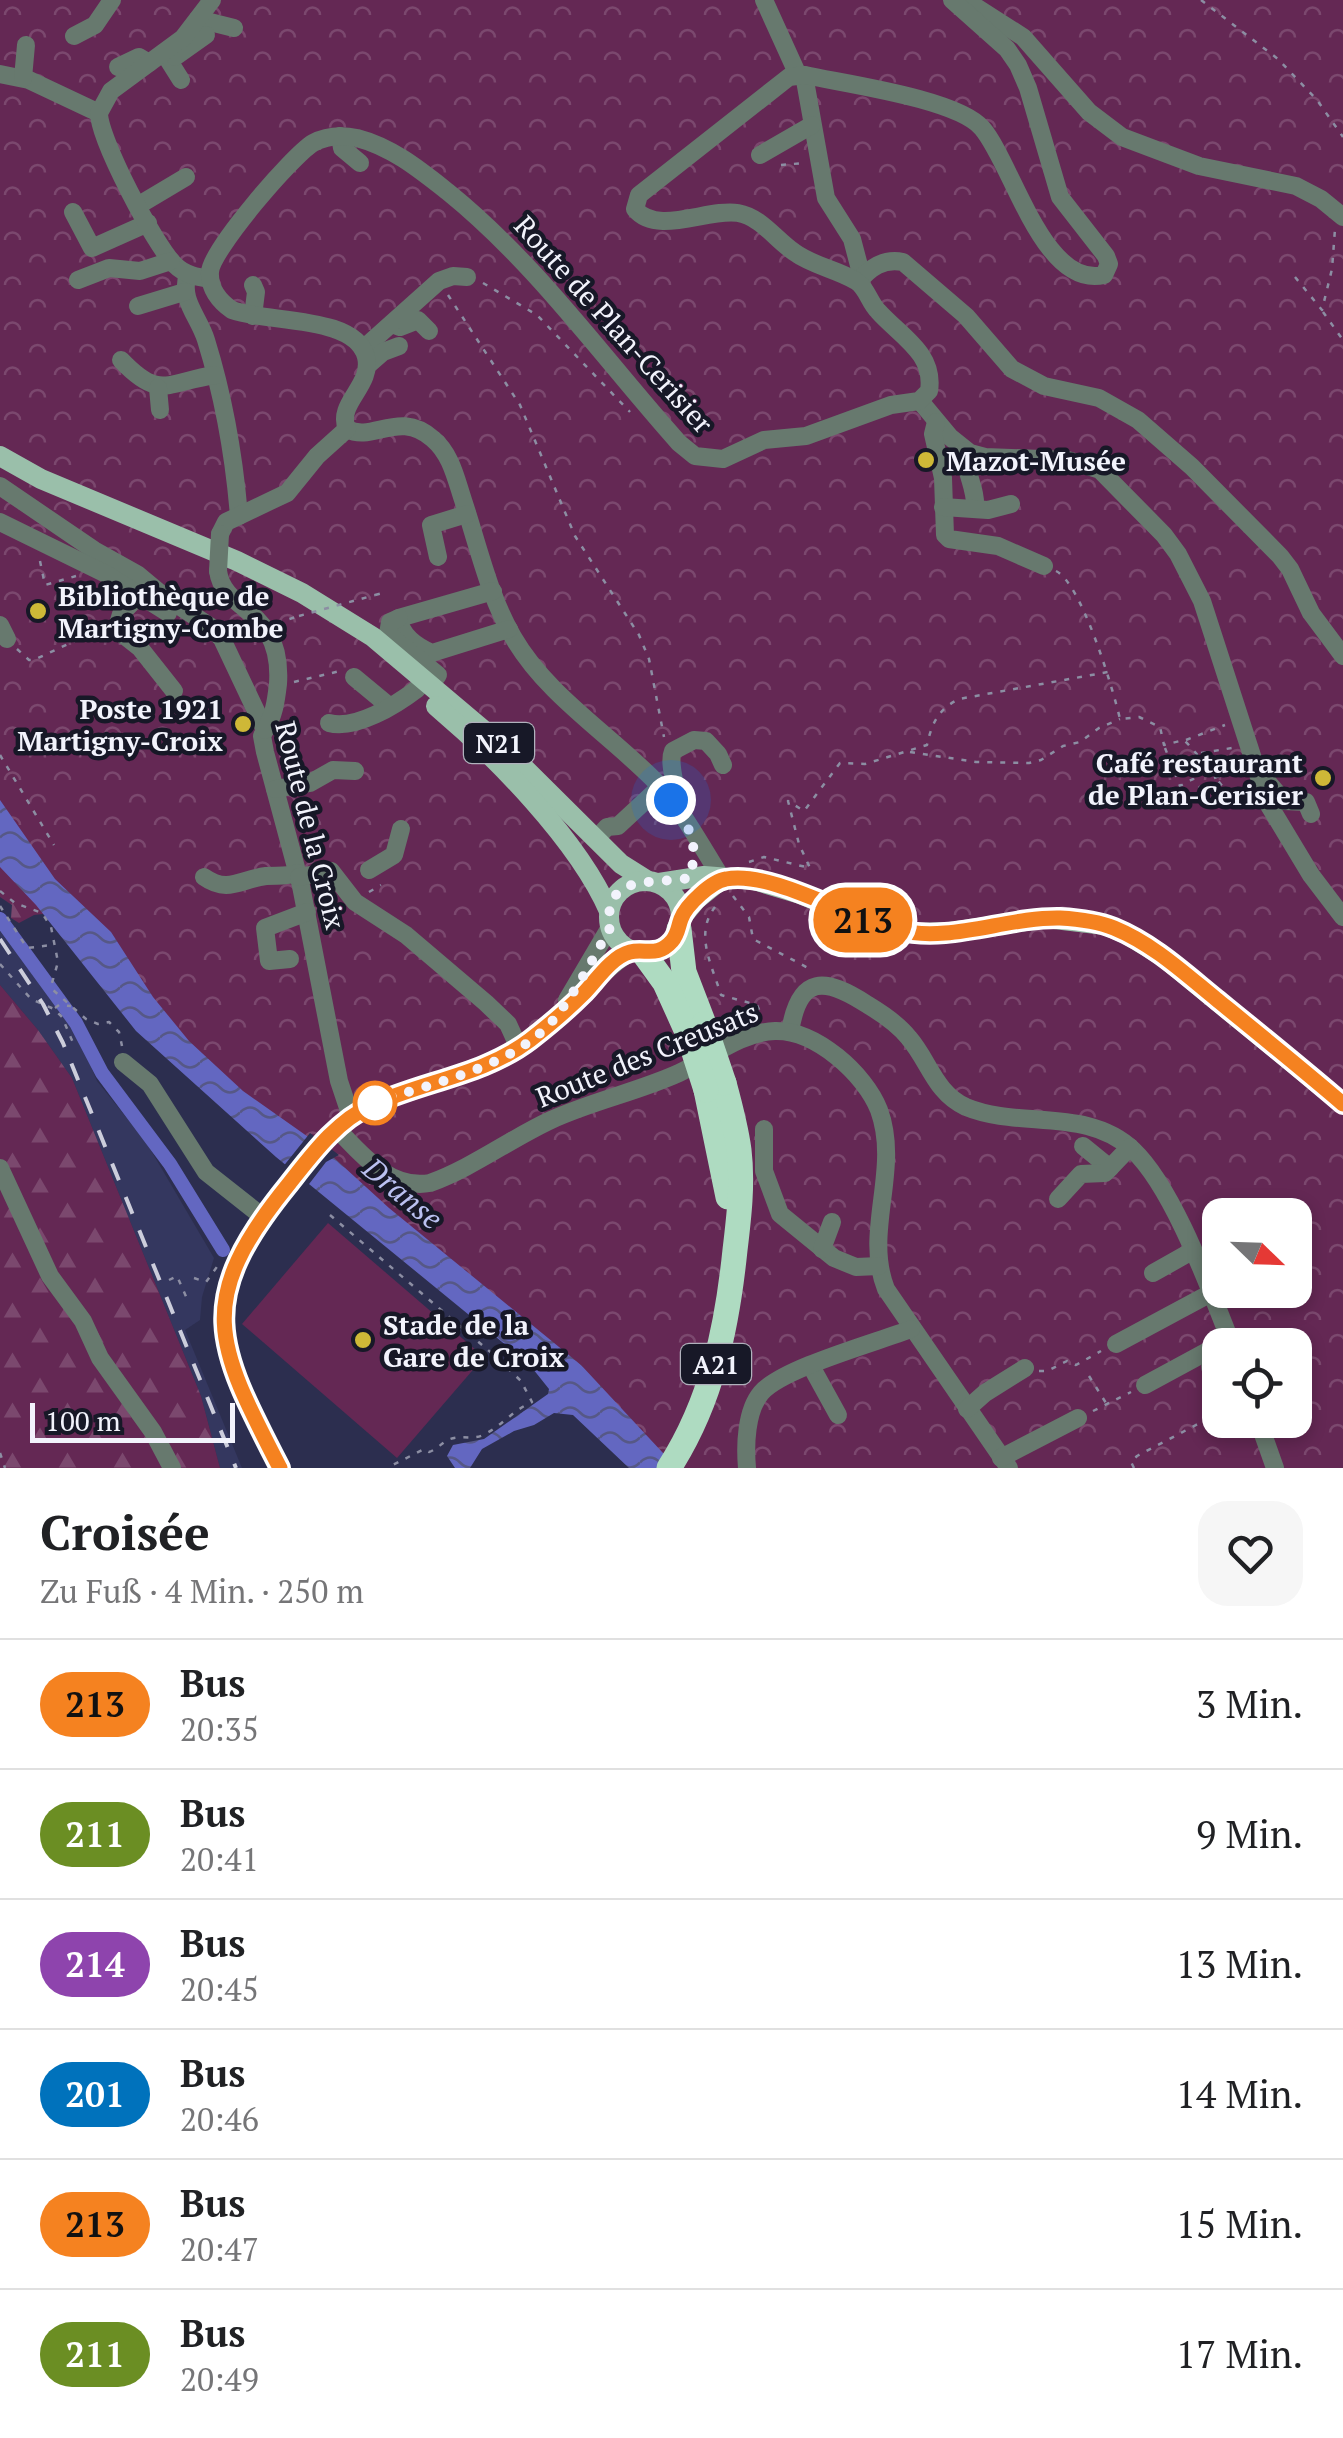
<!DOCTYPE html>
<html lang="de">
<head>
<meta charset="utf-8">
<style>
	:root { --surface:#fff; --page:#f6f6f6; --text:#202124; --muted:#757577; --line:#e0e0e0 }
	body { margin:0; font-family:"PT Serif",serif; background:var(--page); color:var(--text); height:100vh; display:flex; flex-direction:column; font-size:38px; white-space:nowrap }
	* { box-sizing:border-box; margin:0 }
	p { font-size:32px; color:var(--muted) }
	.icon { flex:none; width:55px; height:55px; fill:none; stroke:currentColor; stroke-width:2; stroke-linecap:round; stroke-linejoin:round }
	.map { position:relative; height:1468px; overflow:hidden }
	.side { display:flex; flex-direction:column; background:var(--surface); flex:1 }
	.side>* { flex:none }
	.badge { padding:0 20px; border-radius:32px; font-size:35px; line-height:65px }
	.needle { width:65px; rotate:113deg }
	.buttons { position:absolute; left:1202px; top:1198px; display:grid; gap:20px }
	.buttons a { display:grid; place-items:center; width:110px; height:110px; border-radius:20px; background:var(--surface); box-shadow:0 5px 15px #0003; font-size:50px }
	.scale { position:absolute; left:30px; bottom:25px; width:205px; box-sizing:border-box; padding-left:10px; border:5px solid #f2f3fc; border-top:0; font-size:28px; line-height:35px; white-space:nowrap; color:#f2f3fc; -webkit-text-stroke:8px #171827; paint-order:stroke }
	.you { position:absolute; width:50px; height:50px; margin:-25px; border:8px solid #fff; border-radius:50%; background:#1a73e8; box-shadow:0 0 0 15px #1a73e833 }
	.map>.badge { position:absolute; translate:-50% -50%; box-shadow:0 0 0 5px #fff }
	.round { display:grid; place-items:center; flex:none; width:105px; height:105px; border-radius:30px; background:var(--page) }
	.head { display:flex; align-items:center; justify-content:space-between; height:170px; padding:0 40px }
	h1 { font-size:48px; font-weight:600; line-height:75px }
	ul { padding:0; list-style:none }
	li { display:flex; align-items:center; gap:30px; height:130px; padding:0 40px; border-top:2px solid var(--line) }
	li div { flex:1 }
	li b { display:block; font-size:38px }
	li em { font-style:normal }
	li .badge { min-width:110px; font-weight:700; text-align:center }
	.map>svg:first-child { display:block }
	.built { fill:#34375f }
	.forest { fill:url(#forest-firs) }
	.park { fill:url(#park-crowns); fill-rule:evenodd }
	.pitch { fill:#642854 }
	.water { fill:url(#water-waves) }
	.pier { fill:#2c2e4f }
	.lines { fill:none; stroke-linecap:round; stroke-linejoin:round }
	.canal { stroke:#6367c1; stroke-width:14 }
	.path { stroke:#8c8ea3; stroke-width:2.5; stroke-dasharray:5 8; stroke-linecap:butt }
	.minor { stroke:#67796e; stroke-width:18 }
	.major { stroke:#9abfaa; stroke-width:20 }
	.highway { stroke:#aedbc1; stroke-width:25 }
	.rail { stroke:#cccddb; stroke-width:4; stroke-dasharray:18 18; stroke-linecap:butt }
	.path-bridge { stroke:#8c8ea3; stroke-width:2.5; stroke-dasharray:5 8; stroke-linecap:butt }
	.minor-bridge { stroke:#67796e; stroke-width:18 }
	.highway-bridge { stroke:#aedbc1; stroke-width:25 }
	.line-casing { stroke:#fff; stroke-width:22 }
	.line { stroke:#f58220; stroke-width:15 }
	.walk { stroke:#f2f3fc; stroke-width:10; stroke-dasharray:0 18 }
	.poi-dot { fill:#ceb837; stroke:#171827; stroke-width:4 }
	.stop-dot { fill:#fff; stroke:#f58220; stroke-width:5 }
	.labels { text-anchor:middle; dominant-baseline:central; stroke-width:9; stroke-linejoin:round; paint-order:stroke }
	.shield { fill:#171827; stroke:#b0b1bc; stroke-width:2.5 }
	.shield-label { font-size:25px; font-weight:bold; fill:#f2f3fc }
	.street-label { font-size:28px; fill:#f2f3fc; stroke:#171827 }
	.poi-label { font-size:28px; font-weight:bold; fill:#f2f3fc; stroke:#171827; text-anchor:start }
	.water-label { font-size:30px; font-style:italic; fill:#bbc1f1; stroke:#171827 }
</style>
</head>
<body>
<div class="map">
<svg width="1343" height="1468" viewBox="0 0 1343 1468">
	<defs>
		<pattern id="forest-firs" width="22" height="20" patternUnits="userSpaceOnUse" patternTransform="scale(2.5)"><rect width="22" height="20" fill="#642854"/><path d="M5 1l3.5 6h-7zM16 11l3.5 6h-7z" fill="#7b486e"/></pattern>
		<pattern id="park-crowns" width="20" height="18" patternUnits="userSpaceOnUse" patternTransform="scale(2.5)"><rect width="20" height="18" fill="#642854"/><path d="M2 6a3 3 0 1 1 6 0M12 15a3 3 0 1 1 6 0" fill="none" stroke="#7b486e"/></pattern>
		<pattern id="water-waves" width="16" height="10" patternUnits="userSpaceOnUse" patternTransform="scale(2.5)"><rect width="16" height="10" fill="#6367c1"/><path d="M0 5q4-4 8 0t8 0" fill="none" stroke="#565886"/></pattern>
	</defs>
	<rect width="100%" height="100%" fill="#2c2e4f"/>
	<!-- built -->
	<path class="built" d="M0 931 53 1002 71 1021 97 1081 146 1142 214 1258 202 1297 200 1320 185 1330 242 1468H220L201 1396 72 1078 38 1030 0 985Z"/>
	<!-- forest -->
	<g class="forest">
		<path d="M0 849 51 913 34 915 19 923 11 918 12 905 0 897Z"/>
		<path d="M0 985 38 1030 72 1078 201 1396 220 1468H0Z"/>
	</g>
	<!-- park -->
	<path class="park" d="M0 0H1343V1468H645L159 1031 0 827ZM1220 1215H1295V1290H1220ZM1220 1345H1295V1420H1220Z"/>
	<!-- pitch -->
	<path class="pitch" d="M328 1223 484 1357 397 1458 242 1324Z"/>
	<!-- water -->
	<path class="water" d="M0 800 55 879 111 932 153 997 189 1041 243 1091 321 1146 389 1208 581 1365 677 1468H629L573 1415 554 1413 534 1425 514 1431 482 1449 470 1468H455L447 1456 453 1445 484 1439 548 1394 549 1389 529 1364 276 1157 136 1031 36 905 0 867Z"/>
	<!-- pier -->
	<path class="pier" d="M310 1133 339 1155 326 1162 306 1188 282 1168Z"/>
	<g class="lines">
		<!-- canal -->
		<path class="canal" d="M0 919 76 1023 102 1073 170 1164 223 1250"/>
		<!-- path -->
		<g class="path">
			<path d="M1201 0 1278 59 1317 100 1343 137"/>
			<path d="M781 165 804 163"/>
			<path d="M1295 277 1322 310 1332 269 1335 229"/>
			<path d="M483 283 537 315 630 412"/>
			<path d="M448 295 520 405 575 536 639 635 649 659 664 737"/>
			<path d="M1323 312 1343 340"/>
			<path d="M40 561 45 585 76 576"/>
			<path d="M1056 571C1082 584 1113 689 1120 719L1139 717 1160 727 1164 745 1184 740C1205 761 1219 786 1241 806L1250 804"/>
			<path d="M375 595 386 592"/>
			<path d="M277 623 299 616"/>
			<path d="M17 649 29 660H34L102 628"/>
			<path d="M294 682 340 671"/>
			<path d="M1186 740 1225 725"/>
			<path d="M1165 748 1180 786 1193 779 1209 799 1222 791"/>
			<path d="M910 752 976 762 1029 763 1041 760 1063 746 1080 742 1099 728 1120 719"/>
			<path d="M1201 753 1232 748"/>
			<path d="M0 755 54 845"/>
			<path d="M1214 778 1238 769"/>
			<path d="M749 862 764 857 810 868 799 844 788 801 804 811 840 763 865 764 927 745C932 722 939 709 959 699L1108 672"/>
			<path d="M0 891 15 903 42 913 51 927 58 962 52 983 53 990 86 1019 98 1024 109 1022 119 1032 122 1046"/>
			<path d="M369 892 381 885"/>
			<path d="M733 896 749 917 753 939 812 970"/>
			<path d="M0 906 27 948 52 945"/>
			<path d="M715 907C694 934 712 965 721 995L757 1005 762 1016"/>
			<path d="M0 964 31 999 54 1009 62 1017 74 1045"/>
			<path d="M55 1008 59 1005 71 1006"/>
			<path d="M330 1215 495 1356 521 1381 532 1402C513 1410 502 1426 483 1435 473 1440 461 1435 450 1439 442 1442 438 1449 429 1452L424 1449 387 1468"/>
			<path d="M194 1278 206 1282 219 1264"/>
			<path d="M169 1280 177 1276 188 1301"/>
			<path d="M1039 1371H1047L1067 1361 1076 1365 1101 1351"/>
			<path d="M1089 1376 1106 1403"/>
			<path d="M1093 1411 1131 1392"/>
			<path d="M0 1453 5 1468"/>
			<path d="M1134 1468 1131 1462 1137 1456 1215 1415"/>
		</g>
		<!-- minor -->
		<g class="minor">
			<path d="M764 0 798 75"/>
			<path d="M965 0 1023 37 1089 112 1122 137 1199 166 1296 186 1321 199 1343 217"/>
			<path d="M198 19 234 28"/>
			<path d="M74 36 95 25 112 0"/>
			<path d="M164 53 181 80"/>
			<path d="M175 57 206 35"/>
			<path d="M118 67 139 57 149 63"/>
			<path d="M0 74 29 80 99 113"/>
			<path d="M804 75 826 198 852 239 862 277"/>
			<path d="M23 78 26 45"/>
			<path d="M340 136 342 148 360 163"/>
			<path d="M760 155 812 125"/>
			<path d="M139 205 186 177"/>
			<path d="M73 212 92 248 148 223"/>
			<path d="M188 275C179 299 199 317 206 340 224 398 234 455 239 516"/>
			<path d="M210 279C197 277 185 275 175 265 155 246 99 139 99 113L111 91 183 38 212 0"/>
			<path d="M78 280 109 268 140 271 171 261"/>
			<path d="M858 282C870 268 883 258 903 262L966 316 1012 369 1044 386 1099 398 1138 420 1192 467 1280 556 1290 569 1311 613 1343 656"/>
			<path d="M253 285 256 292 253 316"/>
			<path d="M138 306 184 292"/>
			<path d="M392 324 400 327 418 320 429 331"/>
			<path d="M363 349 439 281 453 276 467 277"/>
			<path d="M121 360C160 401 167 382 215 375"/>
			<path d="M367 366 383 352 399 346"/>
			<path d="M158 388 160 410"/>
			<path d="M920 401 950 437 970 453 985 457 1068 460 1100 470 1164 535 1178 554 1202 601 1267 802 1311 875 1343 917"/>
			<path d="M936 422 933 434 943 478 945 535 949 539 998 546 1044 566"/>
			<path d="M347 429C373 443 399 409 433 439 451 454 456 479 463 500 478 545 489 596 513 637 547 696 611 735 658 784 683 811 702 847 722 879"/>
			<path d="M966 451C963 470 977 488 975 509"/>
			<path d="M0 486 94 550 137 574 161 594 211 627 222 639 265 730 262 736 265 752 301 886 339 1081 351 1117"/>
			<path d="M943 507 988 510 1011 504"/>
			<path d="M0 522 106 574 168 613"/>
			<path d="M220 534 226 522 287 493 317 456 347 429C336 403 373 386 366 357 356 315 266 323 232 310 219 301 209 288 210 272 211 250 292 156 313 143 326 136 342 135 357 138 392 147 420 170 448 192 537 264 603 358 679 443L695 456 723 459 764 440 806 436 891 405 919 401 929 391C935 353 900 336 878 311 869 302 867 288 856 281 836 269 813 266 794 252 775 239 761 217 738 213 708 208 657 236 635 209L639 195 789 77 805 75C846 84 957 99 982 128 1013 164 1043 289 1104 275L1109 264 1106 256 1060 197 1028 88 1018 65 1007 49 952 0"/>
			<path d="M438 557 431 525 467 514"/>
			<path d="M218 571C224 614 283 607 278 684 276 701 274 716 265 730"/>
			<path d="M493 591 399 618C400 635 417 647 432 653L509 629"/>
			<path d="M139 595 121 614 118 624 121 633 140 648 174 691"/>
			<path d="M399 618 390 622 388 634 438 675 431 684"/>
			<path d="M0 625 7 639"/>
			<path d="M354 677 389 706"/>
			<path d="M329 723C356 730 396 705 417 689"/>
			<path d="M1266 780 1284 801 1306 802 1311 814"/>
			<path d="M275 789 310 783 333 770 355 771"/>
			<path d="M671 801 676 796C676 782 668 763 673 751L694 740 706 741 718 754 723 765"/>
			<path d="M596 839 607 827 618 826 660 787"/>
			<path d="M369 870 394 855 401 829"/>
			<path d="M204 877C228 894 241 879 266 876 277 875 286 877 298 873"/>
			<path d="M299 877 331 871 355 902 406 935 486 1003 508 1024 519 1048"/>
			<path d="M290 959 269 961 265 928 307 912"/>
			<path d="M567 1000 610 927"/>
			<path d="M790 1032C799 974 825 977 868 1005 883 1014 898 1024 909 1038 929 1061 935 1093 966 1107 1019 1129 1088 1107 1133 1150 1174 1189 1210 1290 1232 1345"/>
			<path d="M123 1062 150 1084 206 1172 263 1217"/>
			<path d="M337 1129C362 1155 390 1190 430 1183 472 1168 510 1139 551 1120 592 1101 637 1092 679 1073 709 1059 741 1032 775 1031 816 1030 865 1074 879 1110 901 1170 863 1231 886 1289L1009 1468"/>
			<path d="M764 1129V1171L780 1214 834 1258 856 1267 879 1266"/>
			<path d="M1083 1146 1110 1168"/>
			<path d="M0 1168 50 1276 83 1321 100 1358 153 1432 172 1468"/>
			<path d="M1058 1199 1081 1174 1105 1173 1130 1147"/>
			<path d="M822 1249 832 1222"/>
			<path d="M1153 1273 1192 1251"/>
			<path d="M1116 1344 1211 1293"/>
			<path d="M811 1366 838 1415"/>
			<path d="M1210 1367 1220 1398"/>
			<path d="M1145 1385 1230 1339"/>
			<path d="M967 1409 985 1393 1025 1368"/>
			<path d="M1258 1420 1275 1468"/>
			<path d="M1001 1458 1078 1418"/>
			<path d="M280 1468C217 1346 193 1302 287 1186 310 1157 334 1123 368 1106 413 1084 465 1078 510 1053 557 1026 588 980 632 951"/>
			<path d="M747 1468C745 1445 746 1411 761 1393 782 1368 878 1342 911 1329"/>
		</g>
		<!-- major -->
		<g class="major">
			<path d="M0 456 41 479 237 561 302 593 373 637 501 745 621 864 648 881"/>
			<path d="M436 706C495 756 578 840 609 911"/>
			<circle cx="645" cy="917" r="36"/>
			<path d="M659 883 704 876 754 880 800 894 864 920 913 933 951 932 1046 918 1105 925 1126 934 1162 956 1343 1104"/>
			<path d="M681 918 696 900 722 879"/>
		</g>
		<!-- highway -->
		<g class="highway">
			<path d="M679 929 684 972 704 1024"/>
			<path d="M644 954 665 983 688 1034"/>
			<path d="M706 1090 728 1197"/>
			<path d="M669 1468C712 1401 727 1328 735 1250 739 1217 743 1183 739 1150 736 1127 730 1105 724 1083"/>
		</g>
		<!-- rail -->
		<path class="rail" d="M0 939 43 1004 63 1043 236 1468"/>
		<!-- path-bridge -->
		<path class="path-bridge" d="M299 616 375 595"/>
		<!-- minor-bridge -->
		<path class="minor-bridge" d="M218 571 220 534"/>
		<!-- highway-bridge -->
		<g class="highway-bridge">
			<path d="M704 1024 724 1083"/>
			<path d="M688 1034 706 1090"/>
		</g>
	</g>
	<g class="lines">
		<defs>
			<path id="line" d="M280 1468C216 1344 193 1302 288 1185 311 1156 336 1121 372 1105 424 1081 484 1075 530 1040 548 1026 567 1010 583 994 596 981 611 957 630 952 645 948 657 958 672 941 678 934 678 927 681 919 686 905 712 881 726 879 771 870 851 919 897 930 951 943 1006 917 1060 918 1078 919 1097 921 1114 928 1153 944 1184 973 1216 999 1259 1034 1301 1068 1343 1104"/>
		</defs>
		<!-- line casing -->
		<use href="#line" class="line-casing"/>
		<!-- line -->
		<use href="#line" class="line"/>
		<!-- walk -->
		<path class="walk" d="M375 1103C428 1083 518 1068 558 1014 578 988 594 957 610 928 602 872 654 885 689 878 700 846 690 827 671 800"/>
	</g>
	<!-- markers -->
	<g class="poi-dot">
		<circle cx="926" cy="460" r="10"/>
		<circle cx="38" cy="611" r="10"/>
		<circle cx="243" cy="724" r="10"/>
		<circle cx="1323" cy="778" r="10"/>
		<circle cx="363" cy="1340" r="10"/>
	</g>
	<circle class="stop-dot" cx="375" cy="1103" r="20"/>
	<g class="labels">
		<!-- shield labels -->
		<g class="shield">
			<rect x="464" y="723" width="70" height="40" rx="8"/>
			<rect x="681" y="1344" width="70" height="40" rx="8"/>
		</g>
		<g class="shield-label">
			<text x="499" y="743">N21</text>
			<text x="716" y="1364">A21</text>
		</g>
		<!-- street labels -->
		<g class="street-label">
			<text transform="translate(614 324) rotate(48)">Route de Plan-Cerisier</text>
			<text transform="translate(311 825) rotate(76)">Route de la Croix</text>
			<text transform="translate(647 1054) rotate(-22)">Route des Creusats</text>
		</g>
		<!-- poi labels -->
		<g class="poi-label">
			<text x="946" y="460">Mazot-Musée</text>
			<text x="58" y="595">Bibliothèque de<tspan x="58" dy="32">Martigny-Combe</tspan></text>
			<text x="223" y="708" text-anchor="end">Poste 1921<tspan x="223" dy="32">Martigny-Croix</tspan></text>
			<text x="1303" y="762" text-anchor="end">Café restaurant<tspan x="1303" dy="32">de Plan-Cerisier</tspan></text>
			<text x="383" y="1324">Stade de la<tspan x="383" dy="32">Gare de Croix</tspan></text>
		</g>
		<!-- water labels -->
		<g class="water-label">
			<text transform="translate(403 1193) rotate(40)">Dranse</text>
		</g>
	</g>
</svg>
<div class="buttons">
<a><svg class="needle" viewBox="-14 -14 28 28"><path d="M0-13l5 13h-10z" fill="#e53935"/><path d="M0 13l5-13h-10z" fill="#757577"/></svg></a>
<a><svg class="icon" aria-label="locate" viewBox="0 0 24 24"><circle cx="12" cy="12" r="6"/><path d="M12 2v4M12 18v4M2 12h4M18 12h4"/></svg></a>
</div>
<div class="scale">100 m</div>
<div class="you" style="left:671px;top:800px"></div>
<b class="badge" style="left:863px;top:920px;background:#f58220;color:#111">213</b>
</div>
<section class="side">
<div class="head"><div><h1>Croisée</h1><p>Zu Fuß · 4 Min. · 250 m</p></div><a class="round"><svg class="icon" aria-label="heart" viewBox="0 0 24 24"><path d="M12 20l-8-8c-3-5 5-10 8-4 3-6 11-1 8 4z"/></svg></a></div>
<ul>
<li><span class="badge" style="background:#f58220;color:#111">213</span><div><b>Bus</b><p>20:35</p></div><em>3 Min.</em></li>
<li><span class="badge" style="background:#6b8e23;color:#fff">211</span><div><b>Bus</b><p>20:41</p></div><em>9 Min.</em></li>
<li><span class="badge" style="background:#8e44ad;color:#fff">214</span><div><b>Bus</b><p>20:45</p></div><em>13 Min.</em></li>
<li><span class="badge" style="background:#0072bc;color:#fff">201</span><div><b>Bus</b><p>20:46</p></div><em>14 Min.</em></li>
<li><span class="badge" style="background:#f58220;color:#111">213</span><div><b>Bus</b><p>20:47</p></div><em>15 Min.</em></li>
<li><span class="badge" style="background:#6b8e23;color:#fff">211</span><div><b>Bus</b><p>20:49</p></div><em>17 Min.</em></li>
</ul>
</section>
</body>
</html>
